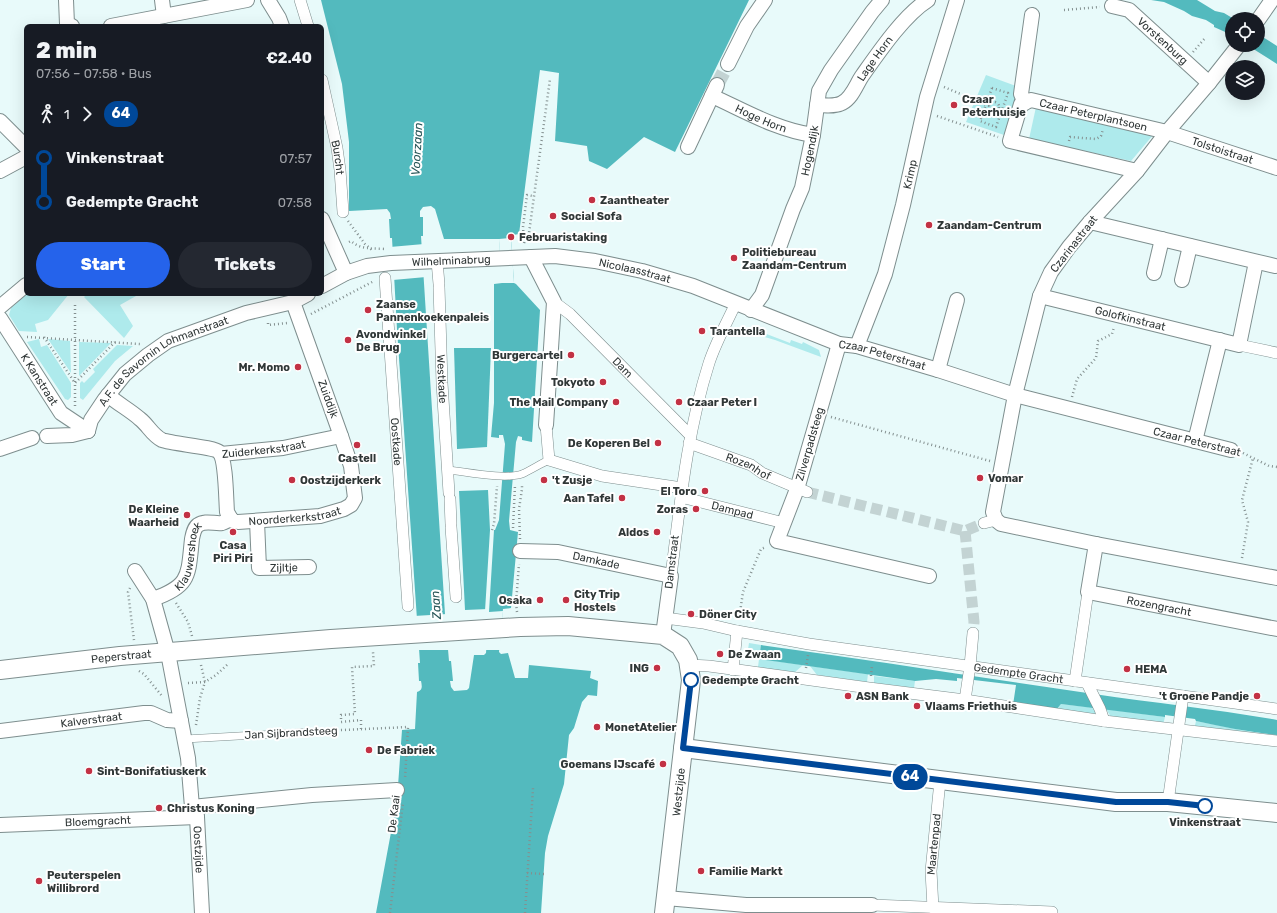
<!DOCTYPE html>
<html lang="en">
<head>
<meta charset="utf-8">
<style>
	:root { --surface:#171b24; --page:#242831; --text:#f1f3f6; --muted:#9ea1a6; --accent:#2563eb }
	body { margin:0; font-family:Rubik,sans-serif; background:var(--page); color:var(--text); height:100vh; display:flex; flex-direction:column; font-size:15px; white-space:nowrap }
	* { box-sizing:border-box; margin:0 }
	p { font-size:13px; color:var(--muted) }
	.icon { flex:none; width:22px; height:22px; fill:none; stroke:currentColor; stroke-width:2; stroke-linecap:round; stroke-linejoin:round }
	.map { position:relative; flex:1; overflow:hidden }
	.details { position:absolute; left:24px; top:24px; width:300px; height:272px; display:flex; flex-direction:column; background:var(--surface); border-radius:6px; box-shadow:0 4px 16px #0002 }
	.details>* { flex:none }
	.badge { padding:0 8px; border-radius:13px; font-size:14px; line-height:26px }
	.controls { position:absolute; left:1225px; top:12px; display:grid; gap:8px }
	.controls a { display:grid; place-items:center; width:40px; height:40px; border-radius:50%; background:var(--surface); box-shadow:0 4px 16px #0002; font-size:20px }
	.map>.badge { position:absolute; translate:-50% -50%; box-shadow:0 0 0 2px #fff }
	.legs { display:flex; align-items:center; gap:6px; height:44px; padding:0 12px; font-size:13px }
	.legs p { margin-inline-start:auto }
	.headline { display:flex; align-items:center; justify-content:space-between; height:68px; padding:0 12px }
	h1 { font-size:22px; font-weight:800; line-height:30px }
	.cta { display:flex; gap:8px; margin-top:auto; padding:8px 12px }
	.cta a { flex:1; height:46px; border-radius:24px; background:var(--accent); color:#fff; font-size:16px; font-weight:800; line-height:46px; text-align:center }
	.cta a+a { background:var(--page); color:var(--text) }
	ul { padding:0 12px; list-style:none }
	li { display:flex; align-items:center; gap:14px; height:44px; font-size:15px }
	li i { display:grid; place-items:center; width:6px; height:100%; margin:0 5px; background:currentColor }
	li i::after { content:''; width:10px; height:10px; margin:-5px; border:3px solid; border-radius:50%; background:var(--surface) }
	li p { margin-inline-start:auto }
	li:first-child i { background:linear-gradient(#0000 50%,currentColor 0) }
	li:last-child i { background:linear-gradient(currentColor 50%,#0000 0) }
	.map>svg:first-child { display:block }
	.green { fill:#aeeaec }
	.water { fill:#53babe; fill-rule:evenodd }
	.pier { fill:#e8fafa }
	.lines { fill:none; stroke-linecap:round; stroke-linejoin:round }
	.pedestrian-tunnel { stroke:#c3d3d3; stroke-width:11; stroke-dasharray:11 5.5; stroke-linecap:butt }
	.minor-tunnel { stroke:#c3d3d3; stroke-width:14; stroke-dasharray:14 7; stroke-linecap:butt }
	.service-casing { stroke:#7e8e8e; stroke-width:8 }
	.pedestrian-casing { stroke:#7e8e8e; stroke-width:12 }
	.minor-casing { stroke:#7e8e8e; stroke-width:16 }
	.tertiary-casing { stroke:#7e8e8e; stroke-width:20 }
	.path { stroke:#849090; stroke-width:2.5; stroke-dasharray:1 3; stroke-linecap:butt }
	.service { stroke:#fff; stroke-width:7 }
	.pedestrian { stroke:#fff; stroke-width:11 }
	.minor { stroke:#fff; stroke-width:14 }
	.tertiary { stroke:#fff; stroke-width:18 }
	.line-1-casing { stroke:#fff; stroke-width:9 }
	.line-1 { stroke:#004899; stroke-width:6 }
	.poi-dot { fill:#c23144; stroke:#fff; stroke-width:1.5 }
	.stop-1-dot { fill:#fff; stroke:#004899; stroke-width:2 }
	.labels { text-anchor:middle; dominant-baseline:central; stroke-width:4; stroke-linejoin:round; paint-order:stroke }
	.street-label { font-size:11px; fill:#303737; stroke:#fff }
	.poi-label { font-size:11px; font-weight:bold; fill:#303737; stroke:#fff; text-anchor:start }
	.stop-label { font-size:11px; font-weight:bold; fill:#303737; stroke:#fff; text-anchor:start }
	.water-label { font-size:12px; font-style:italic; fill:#2a5759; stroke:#fff }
</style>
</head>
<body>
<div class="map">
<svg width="1277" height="913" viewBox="0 0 1277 913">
	<rect width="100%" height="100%" fill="#e8fafa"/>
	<!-- green -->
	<g class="green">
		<path d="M986 75 1019 87 1007 136 966 122Z"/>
		<path d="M1036 107 1154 134 1131 161 1029 139Z"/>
		<path d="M27 294H69L48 320 35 324 37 332 19 331 9 315 11 308Z"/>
		<path d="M87 294H131L136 296 120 305 133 326 124 338 84 297Z"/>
		<path d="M756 330 790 343 791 340 802 344 803 342 819 350 821 357 775 340 754 334Z"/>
		<path d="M39 339 41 347 47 345 71 383V397L68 400 65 399 27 342Z"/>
		<path d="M48 339 70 341 71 373Z"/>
		<path d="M79 342 111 343 79 376Z"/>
		<path d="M117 345 133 346 115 361 83 400 80 398V383L82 381 84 383 95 372 93 369Z"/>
		<path d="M749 643 761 645 760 659 803 665 794 673 758 667 759 659 747 656Z"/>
		<path d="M810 666 868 674 867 682 817 675Z"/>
		<path d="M874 676 915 681 914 688 874 683Z"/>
		<path d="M1061 704 1096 708 1100 716 1056 710Z"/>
		<path d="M1106 709 1165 717 1163 725 1111 717Z"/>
		<path d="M1196 721 1257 733 1277 735V739L1194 730Z"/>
	</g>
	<!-- water -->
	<g class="water">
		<path d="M321 0H749L675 152 644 137 607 169 589 161 587 146 555 141 559 73 540 70 519 234 513 235 511 238 514 283 516 284 540 310 532 442 522 440V437L518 436 516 442 509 521 510 530 518 532 511 608 503 609 499 652 501 654 508 653 515 678H528L529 665 591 671 590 678 598 681 597 696 588 695 582 702 574 728 569 735 564 784 548 836 545 853 541 913H376L397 800 402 730 415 729 417 692C423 690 422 686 421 681H419L418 663H420L397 329 392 238H390L389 219H391L390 213 387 209 349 211V142L342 84ZM431 206 435 209 444 239H499L502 283 494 284V403L491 437 499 438V435H503L505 444 499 520 495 530H490L488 490 459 491 465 610 488 609 489 610 486 653 484 655H474L469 688 467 690 454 691 451 687 450 681H453L451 661H449L445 614 421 236H423V217H420V211L423 207Z"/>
		<path d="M1151 0H1197L1215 11 1224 13 1234 19H1232V35L1214 27V25L1206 20 1192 16 1184 11 1164 2Z"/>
		<path d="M1258 34 1277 46V64L1247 45H1258Z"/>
		<path d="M454 348H491L487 447 457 449Z"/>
		<path d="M761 645C872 660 983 678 1094 694 1155 703 1216 709 1277 720V735C1249 732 1223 727 1196 721L1195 719 1165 715V717L1061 704 1056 710 1013 705 1016 685 957 678V681L936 679 915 681 759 659Z"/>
	</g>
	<!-- pier -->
	<g class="pier">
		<path d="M511 238 514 283H501L499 239Z"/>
		<path d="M424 244 426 277 393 280 390 247Z"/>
		<path d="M490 530H494L489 612 503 611 500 650H484L488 612 485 611Z"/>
		<path d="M447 614 450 650H417L414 616Z"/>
	</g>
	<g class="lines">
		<!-- pedestrian-tunnel -->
		<g class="pedestrian-tunnel">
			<path d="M807 492 965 531 984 523"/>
			<path d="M965 531 974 622 973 633"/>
		</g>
		<!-- minor-tunnel -->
		<path class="minor-tunnel" d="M717 85 728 64"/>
		<defs>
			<g id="service">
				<path d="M448 470C467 472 505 480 522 474 531 470 540 464 549 460"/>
				<path d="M185 739 313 732"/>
			</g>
			<g id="pedestrian">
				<path d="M300 0 308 26"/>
				<path id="s1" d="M322 80 337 148 340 170 343 212"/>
				<path d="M437 261 439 284"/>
				<path id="s2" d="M385 278 408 606"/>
				<path id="s3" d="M439 287 442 383 449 493"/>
				<path id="s4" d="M554 302 570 314 690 435"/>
				<path d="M1239 345 1277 353"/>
				<path d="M546 425 549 460 602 476 682 488"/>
				<path id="s5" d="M689 443 751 465 762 473 807 492"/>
				<path id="s6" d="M681 497 784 523"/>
				<path d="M450 499 451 524"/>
				<path d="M984 523 996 520"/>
				<path d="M451 527 456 597"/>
				<path d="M671 576C680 505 687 432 709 363 715 344 727 322 736 303"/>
				<path id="s7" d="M665 618 703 623 737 631 809 644 874 653 1277 709"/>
				<path d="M689 665 709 666 869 688 965 700 1104 721 1277 741"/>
				<path d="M733 670 737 631"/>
				<path d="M1075 681 1088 592"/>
				<path d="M1087 683 1100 709 1104 721"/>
				<path d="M965 700 970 666 973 633"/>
				<path d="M1168 802 1183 696"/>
				<path d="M872 905 1052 912"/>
				<path id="s8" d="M933 908 931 871 940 781"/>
			</g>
			<g id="minor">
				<path d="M66 0 67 24 72 26"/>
				<path d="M162 0 164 16"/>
				<path d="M268 0 279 18 282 26"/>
				<path id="s9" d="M1112 6 1129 10 1209 83"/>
				<path d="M1258 20 1272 0"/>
				<path d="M111 26 247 0"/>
				<path d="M1239 45 1209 83 1167 132 1137 171 1090 222 1069 247 1051 272 1040 296 1015 395 993 512 996 520 1001 524 1096 544 1277 578"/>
				<path d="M728 64 747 26 765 0"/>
				<path id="s10" d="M712 96C745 111 777 130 813 135"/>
				<path d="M1025 103 1021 94 1032 15"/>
				<path id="s11" d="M817 105C825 105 835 107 842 103 852 98 856 85 862 76 879 52 904 15 928 0"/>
				<path d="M0 121 26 147"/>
				<path d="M688 147 717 85"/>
				<path d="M0 171 26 157"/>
				<path id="s12" d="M1137 171 1010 141 1021 104 1031 100 1167 132 1277 168"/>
				<path d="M322 219 346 273"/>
				<path d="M1090 222 1275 266"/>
				<path d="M531 257 554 302 546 425"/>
				<path d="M1154 273 1162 239"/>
				<path d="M1182 280 1190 246"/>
				<path id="s13" d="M322 286 346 273 367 266 391 263 555 256 595 261 642 271 693 286 839 344 857 346 938 370 1015 395 1231 450"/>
				<path id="s14" d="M1040 296 1239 345 1256 262"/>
				<path d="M0 307 26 285"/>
				<path id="s15" d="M751 310 762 295 793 209 802 188 813 135 819 91 831 70 872 12 882 0"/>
				<path id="s16" d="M0 318 61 413 88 431"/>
				<path d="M839 344 797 489 777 541 929 576"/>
				<path id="s17" d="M857 346 885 274 903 205 927 97 957 0"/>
				<path d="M938 370 957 300"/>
				<path d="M108 395C118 404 130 410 140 419 148 425 152 435 162 440 173 444 214 447 219 452 226 459 226 499 227 512L231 519"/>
				<path id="s18" d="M88 431 91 420 105 399 125 374 148 355 168 341 246 313 293 302 308 294"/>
				<path d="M47 436 72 435 88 431"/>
				<path d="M1195 441 1220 340"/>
				<path d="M0 449 32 438"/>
				<path id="s19" d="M221 454 283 448 341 436"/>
				<path id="s20" d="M231 519 233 521 238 522 320 516 344 509 351 505 355 498 351 466 341 436 293 302"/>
				<path id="s21" d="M257 521 259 568 309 567"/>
				<path id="s22" d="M1096 544 1088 592 1277 629"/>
				<path id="s23" d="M520 551 558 552 671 576 663 635"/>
				<path id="s24" d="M135 571 153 599 168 653 188 758 192 807 197 817 202 913"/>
				<path id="s25" d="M153 599C191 586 188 575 192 539 193 534 194 528 198 525 205 520 215 524 222 523 225 522 228 520 231 519"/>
				<path id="s26" d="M0 731 144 713H151L167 720 181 721"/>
				<path d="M192 807 312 795 397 790"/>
				<path id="s27" d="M0 825 197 817"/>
				<path d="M666 898 746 905H872"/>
			</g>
			<g id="tertiary">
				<path id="s28" d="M0 670 120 656 331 639 520 627 568 626 663 635 680 646 688 660 691 680 664 913"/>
				<path d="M683 748 1116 802H1168L1277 813"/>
			</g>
		</defs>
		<!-- service casing -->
		<use href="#service" class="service-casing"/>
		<!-- pedestrian casing -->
		<use href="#pedestrian" class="pedestrian-casing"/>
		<!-- minor casing -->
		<use href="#minor" class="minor-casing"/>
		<!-- tertiary casing -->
		<use href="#tertiary" class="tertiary-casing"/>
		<!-- path -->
		<g class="path">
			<path d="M1064 10 1100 7"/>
			<path d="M1193 52 1206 37"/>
			<path d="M944 87 989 106"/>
			<path d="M992 88 1008 93 996 127 980 121Z"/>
			<circle cx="994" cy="107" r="5"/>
			<path d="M937 116 998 137"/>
			<path d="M1069 141 1070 137 1096 139 1101 136 1103 129"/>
			<path d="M348 221 365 244 373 251"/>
			<path d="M349 242 351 241C361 250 372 248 385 249"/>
			<path d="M524 243 529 233 550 79"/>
			<path d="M524 243 523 227 527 195 533 196"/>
			<path d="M311 314 374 281"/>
			<path d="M268 323V325L288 323"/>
			<path d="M27 337 140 344"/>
			<path d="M44 337 75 383 115 342"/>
			<path d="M1072 397 1077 379 1096 358 1098 341 1112 334 1114 327"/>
			<path d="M75 406V303"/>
			<path d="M831 417 990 461"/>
			<path d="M1243 453 1269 466 1277 467"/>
			<path d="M513 528 515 485"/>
			<path d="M492 530 494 524 497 486"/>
			<path d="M520 539 519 509 522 489V484"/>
			<path d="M1242 558 1248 522 1242 500 1253 458"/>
			<path d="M130 588 128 592 134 640"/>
			<path d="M176 603 188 622 192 636"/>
			<path d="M517 612 516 603 519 564"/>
			<path d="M739 619 743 592 761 549 766 547"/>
			<path d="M201 665 205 682"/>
			<path d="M806 668 808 655"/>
			<path d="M139 671 144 674 162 696"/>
			<path d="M871 676 872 665"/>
			<path d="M188 683 205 682 216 675 228 664"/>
			<path d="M196 725 200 698 205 682"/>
			<path d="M361 729V720L341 722V715L355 714 352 667 374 666 373 652"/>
			<path d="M321 731 408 727 405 779"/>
			<path d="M527 873 545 874"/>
			<path d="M390 913 403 802"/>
			<path d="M525 913 533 788"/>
		</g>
		<!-- service -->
		<use href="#service" class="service"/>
		<!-- pedestrian -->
		<use href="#pedestrian" class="pedestrian"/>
		<!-- minor -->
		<use href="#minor" class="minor"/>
		<!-- tertiary -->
		<use href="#tertiary" class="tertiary"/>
	</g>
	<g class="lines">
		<defs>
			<path id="line-1" d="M691 680 683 748 1116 802H1168L1205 806"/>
		</defs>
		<!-- line-1 casing -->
		<use href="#line-1" class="line-1-casing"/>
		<!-- line-1 -->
		<use href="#line-1" class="line-1"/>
	</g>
	<!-- markers -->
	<g class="poi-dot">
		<circle cx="954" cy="105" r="4"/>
		<circle cx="592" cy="200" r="4"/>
		<circle cx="553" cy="216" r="4"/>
		<circle cx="929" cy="225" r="4"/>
		<circle cx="511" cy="237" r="4"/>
		<circle cx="734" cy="258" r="4"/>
		<circle cx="368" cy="310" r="4"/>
		<circle cx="702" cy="331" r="4"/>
		<circle cx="348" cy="340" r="4"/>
		<circle cx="571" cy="355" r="4"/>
		<circle cx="298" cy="367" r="4"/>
		<circle cx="603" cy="382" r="4"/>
		<circle cx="616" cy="402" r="4"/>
		<circle cx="679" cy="402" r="4"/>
		<circle cx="658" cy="443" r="4"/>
		<circle cx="357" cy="445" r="4"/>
		<circle cx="980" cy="478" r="4"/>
		<circle cx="292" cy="480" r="4"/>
		<circle cx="544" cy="480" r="4"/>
		<circle cx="705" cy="491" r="4"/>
		<circle cx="622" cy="498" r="4"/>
		<circle cx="696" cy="509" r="4"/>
		<circle cx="187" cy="515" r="4"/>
		<circle cx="233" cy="532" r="4"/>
		<circle cx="657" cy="532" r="4"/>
		<circle cx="540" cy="600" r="4"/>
		<circle cx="566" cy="600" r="4"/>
		<circle cx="691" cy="614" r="4"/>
		<circle cx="720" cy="654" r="4"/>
		<circle cx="657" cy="668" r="4"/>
		<circle cx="1127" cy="669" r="4"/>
		<circle cx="848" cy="696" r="4"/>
		<circle cx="1257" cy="696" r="4"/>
		<circle cx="917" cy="706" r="4"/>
		<circle cx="597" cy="727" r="4"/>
		<circle cx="369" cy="750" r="4"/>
		<circle cx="663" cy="764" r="4"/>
		<circle cx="89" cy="771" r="4"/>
		<circle cx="159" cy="808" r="4"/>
		<circle cx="701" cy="871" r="4"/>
		<circle cx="39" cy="881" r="4"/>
	</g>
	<g class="stop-1-dot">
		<circle cx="691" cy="680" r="7"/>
		<circle cx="1205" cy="806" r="7"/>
	</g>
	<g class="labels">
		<!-- street labels -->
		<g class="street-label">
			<text stroke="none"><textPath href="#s9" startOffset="63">Vorstenburg</textPath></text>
			<text stroke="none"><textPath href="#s11" startOffset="81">Lage Horn</textPath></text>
			<text stroke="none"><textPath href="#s12" startOffset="244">Czaar Peterplantsoen</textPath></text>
			<text stroke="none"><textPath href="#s10" startOffset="54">Hoge Horn</textPath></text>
			<text stroke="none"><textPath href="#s15" startOffset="171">Hogendijk</textPath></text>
			<text stroke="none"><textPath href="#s12" startOffset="378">Tolstoistraat</textPath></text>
			<text stroke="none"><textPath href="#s1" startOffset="79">Burcht</textPath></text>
			<text stroke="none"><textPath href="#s17" startOffset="180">Krimp</textPath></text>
			<text transform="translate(1074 244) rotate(-52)">Czarinastraat</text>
			<text stroke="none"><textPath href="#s13" startOffset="134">Wilhelminabrug</textPath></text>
			<text stroke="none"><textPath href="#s13" startOffset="319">Nicolaasstraat</textPath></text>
			<text stroke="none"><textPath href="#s14" startOffset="93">Golofkinstraat</textPath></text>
			<text stroke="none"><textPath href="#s13" startOffset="581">Czaar Peterstraat</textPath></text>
			<text stroke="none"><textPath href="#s18" startOffset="108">A.F. de Savornin Lohmanstraat</textPath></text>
			<text stroke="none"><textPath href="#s4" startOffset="95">Dam</textPath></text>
			<text stroke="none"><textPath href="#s16" startOffset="73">K Kanstraat</textPath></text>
			<text stroke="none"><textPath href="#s3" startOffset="92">Westkade</textPath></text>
			<text transform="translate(328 399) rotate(70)">Zuiddijk</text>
			<text stroke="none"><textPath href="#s2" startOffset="164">Oostkade</textPath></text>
			<text transform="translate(1197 442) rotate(14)">Czaar Peterstraat</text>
			<text transform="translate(810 444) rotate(-74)">Zilverpadsteeg</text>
			<text stroke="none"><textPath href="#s19" startOffset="43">Zuiderkerkstraat</textPath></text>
			<text stroke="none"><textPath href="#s5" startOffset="64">Rozenhof</textPath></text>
			<text stroke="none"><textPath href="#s6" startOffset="53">Dampad</textPath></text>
			<text stroke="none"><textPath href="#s20" startOffset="65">Noorderkerkstraat</textPath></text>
			<text stroke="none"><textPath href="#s25" startOffset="61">Klauwershoek</textPath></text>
			<text stroke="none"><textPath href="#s23" startOffset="77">Damkade</textPath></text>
			<text transform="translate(672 562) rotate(-83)">Damstraat</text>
			<text stroke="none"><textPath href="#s21" startOffset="72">Zijltje</textPath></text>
			<text stroke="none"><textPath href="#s22" startOffset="121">Rozengracht</textPath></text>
			<text stroke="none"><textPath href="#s28" startOffset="122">Peperstraat</textPath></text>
			<text stroke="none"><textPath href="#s7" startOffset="358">Gedempte Gracht</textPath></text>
			<text stroke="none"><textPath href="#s26" startOffset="92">Kalverstraat</textPath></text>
			<text transform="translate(291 733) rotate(-3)">Jan Sijbrandsteeg</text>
			<text transform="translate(679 792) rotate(-84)">Westzijde</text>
			<text transform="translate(394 814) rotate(-83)">De Kaai</text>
			<text stroke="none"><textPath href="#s27" startOffset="98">Bloemgracht</textPath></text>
			<text stroke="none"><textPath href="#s8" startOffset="64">Maartenpad</textPath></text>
			<text stroke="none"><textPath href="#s24" startOffset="289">Oostzijde</textPath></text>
		</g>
		<!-- poi labels -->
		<g class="poi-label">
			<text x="962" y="99">Czaar<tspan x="962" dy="13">Peterhuisje</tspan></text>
			<text x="600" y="200">Zaantheater</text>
			<text x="561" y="216">Social Sofa</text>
			<text x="937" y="225">Zaandam-Centrum</text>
			<text x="519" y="237">Februaristaking</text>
			<text x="742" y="252">Politiebureau<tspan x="742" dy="13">Zaandam-Centrum</tspan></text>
			<text x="376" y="304">Zaanse<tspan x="376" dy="13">Pannenkoekenpaleis</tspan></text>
			<text x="710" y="331">Tarantella</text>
			<text x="356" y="334">Avondwinkel<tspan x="356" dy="13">De Brug</tspan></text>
			<text x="563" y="355" text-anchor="end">Burgercartel</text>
			<text x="290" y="367" text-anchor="end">Mr. Momo</text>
			<text x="595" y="382" text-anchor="end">Tokyoto</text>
			<text x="608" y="402" text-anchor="end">The Mail Company</text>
			<text x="687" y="402">Czaar Peter I</text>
			<text x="650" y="443" text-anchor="end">De Koperen Bel</text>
			<text x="357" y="458" text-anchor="middle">Castell</text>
			<text x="988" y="478">Vomar</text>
			<text x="300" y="480">Oostzijderkerk</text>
			<text x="552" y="480">'t Zusje</text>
			<text x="697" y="491" text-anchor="end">El Toro</text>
			<text x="614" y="498" text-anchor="end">Aan Tafel</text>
			<text x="179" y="509" text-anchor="end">De Kleine<tspan x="179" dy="13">Waarheid</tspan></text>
			<text x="688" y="509" text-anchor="end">Zoras</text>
			<text x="649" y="532" text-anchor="end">Aldos</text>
			<text x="233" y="545" text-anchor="middle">Casa<tspan x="233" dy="13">Piri Piri</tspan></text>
			<text x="574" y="594">City Trip<tspan x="574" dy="13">Hostels</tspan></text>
			<text x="532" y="600" text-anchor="end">Osaka</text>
			<text x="699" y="614">Döner City</text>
			<text x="728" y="654">De Zwaan</text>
			<text x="649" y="668" text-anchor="end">ING</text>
			<text x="1135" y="669">HEMA</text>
			<text x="856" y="696">ASN Bank</text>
			<text x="1249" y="696" text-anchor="end">'t Groene Pandje</text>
			<text x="925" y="706">Vlaams Friethuis</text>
			<text x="605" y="727">MonetAtelier</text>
			<text x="377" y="750">De Fabriek</text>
			<text x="655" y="764" text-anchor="end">Goemans IJscafé</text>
			<text x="97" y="771">Sint-Bonifatiuskerk</text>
			<text x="167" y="808">Christus Koning</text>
			<text x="709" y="871">Familie Markt</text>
			<text x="47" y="875">Peuterspelen<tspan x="47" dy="13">Willibrord</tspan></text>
		</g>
		<!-- stop labels -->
		<g class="stop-label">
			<text x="702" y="680">Gedempte Gracht</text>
			<text x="1205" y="822" text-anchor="middle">Vinkenstraat</text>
		</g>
		<!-- water labels -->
		<g class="water-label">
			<text transform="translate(417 149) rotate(-87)">Voorzaan</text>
			<text transform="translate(436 605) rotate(-94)">Zaan</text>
		</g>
	</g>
</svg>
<div class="controls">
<a><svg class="icon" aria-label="locate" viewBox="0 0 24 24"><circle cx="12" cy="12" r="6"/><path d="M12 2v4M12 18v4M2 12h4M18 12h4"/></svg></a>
<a><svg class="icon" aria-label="layers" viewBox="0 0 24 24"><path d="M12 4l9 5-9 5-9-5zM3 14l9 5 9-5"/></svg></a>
</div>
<b class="badge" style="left:910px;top:777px;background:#004899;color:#fff">64</b>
<section class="details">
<div class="headline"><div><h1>2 min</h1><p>07:56 – 07:58 · Bus</p></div><b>€2.40</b></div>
<div class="legs"><svg class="icon" aria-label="walk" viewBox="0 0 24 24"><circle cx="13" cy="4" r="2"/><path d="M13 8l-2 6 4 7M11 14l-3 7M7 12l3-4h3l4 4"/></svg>1<svg class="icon" aria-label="forward" viewBox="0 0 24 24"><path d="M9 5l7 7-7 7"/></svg><b class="badge" style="background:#004899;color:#fff">64</b></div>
<ul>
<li><i style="color:#004899"></i><b>Vinkenstraat</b><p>07:57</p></li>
<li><i style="color:#004899"></i><b>Gedempte Gracht</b><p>07:58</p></li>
</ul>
<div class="cta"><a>Start</a><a>Tickets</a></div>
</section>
</div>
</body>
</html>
